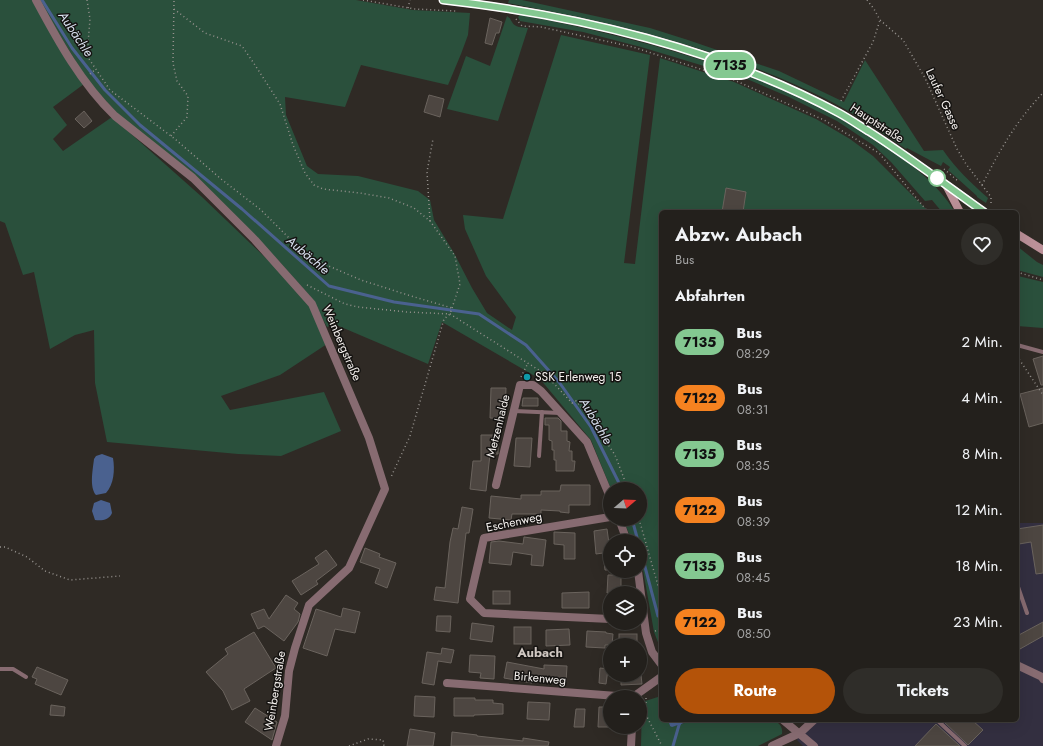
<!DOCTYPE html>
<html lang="de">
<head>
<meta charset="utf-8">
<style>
	:root { --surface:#23201c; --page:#2f2d29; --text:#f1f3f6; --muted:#a3a3a3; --line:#403e3b; --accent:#b45309 }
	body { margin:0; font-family:Jost,sans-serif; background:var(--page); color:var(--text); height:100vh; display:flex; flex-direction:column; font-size:15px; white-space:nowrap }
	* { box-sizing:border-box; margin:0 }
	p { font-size:13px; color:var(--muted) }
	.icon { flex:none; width:22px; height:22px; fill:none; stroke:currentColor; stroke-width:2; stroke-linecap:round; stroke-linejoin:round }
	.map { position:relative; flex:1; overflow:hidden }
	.panel { position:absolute; left:659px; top:210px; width:360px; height:512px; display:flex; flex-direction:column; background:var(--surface); border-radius:6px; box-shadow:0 4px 16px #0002,0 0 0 1px var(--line) }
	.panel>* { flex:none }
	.badge { padding:0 8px; border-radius:13px; font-size:14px; line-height:26px }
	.needle { width:26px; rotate:71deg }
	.tools { position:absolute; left:603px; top:482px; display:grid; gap:8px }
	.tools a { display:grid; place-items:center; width:44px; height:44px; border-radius:50%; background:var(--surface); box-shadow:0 4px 16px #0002,0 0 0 1px var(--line); font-size:20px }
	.map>.badge { position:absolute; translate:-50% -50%; box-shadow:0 0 0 2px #fff }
	h2 { padding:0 16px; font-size:15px; line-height:36px }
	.round { display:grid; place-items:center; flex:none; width:42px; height:42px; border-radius:21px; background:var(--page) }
	.head { display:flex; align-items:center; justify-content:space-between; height:68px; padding:0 16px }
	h1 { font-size:19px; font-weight:700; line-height:30px }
	.button { display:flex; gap:8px; margin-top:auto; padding:8px 16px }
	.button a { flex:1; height:46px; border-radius:24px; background:var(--accent); color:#fff; font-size:16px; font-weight:700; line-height:46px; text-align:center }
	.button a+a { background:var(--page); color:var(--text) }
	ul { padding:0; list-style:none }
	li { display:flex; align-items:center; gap:12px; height:56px; padding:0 16px }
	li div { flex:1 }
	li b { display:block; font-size:15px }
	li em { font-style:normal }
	li .badge { min-width:44px; font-weight:700; text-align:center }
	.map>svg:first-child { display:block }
	.commercial { fill:#332f40 }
	.green { fill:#2a503c }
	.water { fill:#4a618f }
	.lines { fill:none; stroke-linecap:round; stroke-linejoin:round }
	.stream { stroke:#4a618f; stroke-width:3 }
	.building { fill:#4d4641; stroke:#6a635d }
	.path { stroke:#96928e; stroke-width:1.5; stroke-dasharray:1 3; stroke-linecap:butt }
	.lane { stroke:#876b71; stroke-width:4 }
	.street { stroke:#876b71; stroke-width:8 }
	.secondary { stroke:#bb9098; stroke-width:8 }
	.line-casing { stroke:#fff; stroke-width:9 }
	.line { stroke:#84c891; stroke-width:6 }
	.stop-dot { fill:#fff; stroke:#84c891; stroke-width:2 }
	.culture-dot { fill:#0f9aa8; stroke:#151311; stroke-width:1.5 }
	.labels { text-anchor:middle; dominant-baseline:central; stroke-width:3; stroke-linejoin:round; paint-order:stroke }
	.street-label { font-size:12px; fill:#f4f0ed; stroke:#151311 }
	.poi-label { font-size:12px; fill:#f4f0ed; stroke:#151311; text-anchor:start }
	.water-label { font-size:13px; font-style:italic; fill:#dae2f1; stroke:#151311 }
	.neighbourhood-label { font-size:13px; font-weight:bold; fill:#d0c8c2; stroke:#151311 }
</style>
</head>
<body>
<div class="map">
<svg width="1043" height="746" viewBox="0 0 1043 746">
	<rect width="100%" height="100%" fill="#2f2a25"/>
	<!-- commercial -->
	<path class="commercial" d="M1017 523H1043V746H803L797 740 806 720H1017Z"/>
	<!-- green -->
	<g class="green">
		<path d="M0 0H33L84 84 53 107 67 125 53 139 63 151 112 117 202 197 273 265 308 303 327 344 280 375 221 396 230 410 324 392 341 431 281 456 238 454 107 442 95 383 94 330 75 335 50 349 34 272 23 275 5 223 0 221Z"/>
		<path d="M38 0H356L413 10 470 13 468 35 461 54 448 85 361 65 345 107 285 97 286 115 307 166 318 174 358 176 418 191 430 200 434 220 454 253 472 288 487 313 512 330 516 317 486 276 465 229 463 215 503 219 561 35 650 55 624 263 635 264 660 58 734 82 816 119 850 139 873 156 929 212H661V650L654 632 643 570 640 562V541H632L623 519H640V489H611L591 440 540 379 442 322 428 364 334 324 327 327 310 296 278 260 117 113 88 81Z"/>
		<path d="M509 0H522L650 28 688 40 779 71 844 102 865 60 924 151 943 150C957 170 970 182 988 198L986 203 977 197V196L948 170 950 167 943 162 941 166 907 148 906 149C879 131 853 112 824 98 754 63 676 40 600 22 570 15 538 9 508 3Z"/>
		<path d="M520 15C590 28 660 45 728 69 753 78 779 87 804 99 829 111 853 126 877 141 906 160 937 182 955 212H942L932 200 925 201 891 162 873 145 837 121 789 97 747 79 641 47 583 32 520 21 518 17Z"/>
		<path d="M507 16C513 21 508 16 512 22 515 28 522 27 528 28L498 121 447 109 466 56 490 66Z"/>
		<path d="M1017 246 1037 262 1043 265V277L1017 270Z"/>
		<path d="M1018 276 1043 282V328L1017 326V286Z"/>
		<path d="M661 696V720H668L670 726 679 725 693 720H774C780 724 783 727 782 734L758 746H641L642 702Z"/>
	</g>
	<!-- water -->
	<g class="water">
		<path d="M102 454 113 458C115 470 114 484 106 493L96 495C89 487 93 469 94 459L96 456Z"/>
		<path d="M101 500 110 503 112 513C109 520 102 521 95 520L92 511 94 503Z"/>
		<path d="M668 720H693L672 727 670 726Z"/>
	</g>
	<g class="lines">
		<!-- stream -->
		<g class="stream">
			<path d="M42 0 72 48 105 90 140 125 242 209 329 286 394 302 479 314 526 345 559 382 591 427 622 489"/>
			<path d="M632 519 638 541"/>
			<path d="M640 548 658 616"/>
			<path d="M673 746 679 725 682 720"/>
		</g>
	</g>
	<!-- building -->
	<g class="building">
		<path d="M490 18 502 22 499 33H496L492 45 485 43Z"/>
		<path d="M429 95 444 99 440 117 424 112Z"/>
		<path d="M84 111 92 121 84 128 75 119Z"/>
		<path d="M726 188 746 192 743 212H722Z"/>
		<path d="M1043 356V385H1041L1033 359Z"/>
		<path d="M491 388H506L505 419 490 418Z"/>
		<path d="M1043 388V423L1029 427 1020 394Z"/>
		<path d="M523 398H538V406H522Z"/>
		<path d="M545 418H558L561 421V431H567V441L570 442 569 451H572V461H575L574 471H556V460H554V450H552V441L549 440V425H545Z"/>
		<path d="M481 435H498V454H490L486 491 470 489 473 461H481Z"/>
		<path d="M516 438H532L530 467 514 466Z"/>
		<path d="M561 485H590V505H569V513L560 512V511L541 510V514H512L511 520 489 518 491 496 521 499V495H541V491H560Z"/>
		<path d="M462 507 473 509 469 533H466L458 603 434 600 436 587 445 588 450 542 453 528 458 529Z"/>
		<path d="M1043 525V573L1036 574 1031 542 1019 544 1017 529Z"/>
		<path d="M607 529 610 551V570H605L603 553 596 554 594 531Z"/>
		<path d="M554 532 575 533V559H564V545L554 544Z"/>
		<path d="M524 537 546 540 543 566 531 565 532 555 513 552 511 565 489 563 491 542 499 541 523 544Z"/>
		<path d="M365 548 380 554 379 557 396 563 387 588 375 583 380 569 360 562Z"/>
		<path d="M326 550 337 565 316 581 318 584 301 595 292 581 319 564 315 558Z"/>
		<path d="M608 575H621V593H607Z"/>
		<rect x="493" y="591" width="17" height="13"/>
		<path d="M589 592V608H562V593Z"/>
		<path d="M286 595 298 603 294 609 300 614 298 622 284 641 264 626 258 629 251 614 264 609 269 619Z"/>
		<path d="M343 608 360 612 355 633 335 629 327 656 303 648 316 609 341 617Z"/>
		<path d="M437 616H451L450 632 436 631Z"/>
		<path d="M1043 622V636L1020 649 1017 643V636Z"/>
		<path d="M472 623 494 626 492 642 470 639Z"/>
		<rect x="514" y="627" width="17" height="17"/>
		<path d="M569 629 570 645 546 646V630Z"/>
		<path d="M587 631 606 632V633L613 634 612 645H605V648L586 647Z"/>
		<path d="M254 632 276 668 244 689 250 701 232 710 223 691 206 672 228 654 225 649Z"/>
		<rect x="619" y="634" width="18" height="11"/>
		<path d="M442 648 454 650 451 663 438 661 434 685 422 683 427 652 441 654Z"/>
		<path d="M470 655 495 656 494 679 480 678 481 673 469 672Z"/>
		<path d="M507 662 544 669V665L567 666 566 682 533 680 532 683 504 678Z"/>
		<path d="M37 667 68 680 61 695 35 684 37 679 32 677Z"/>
		<path d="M600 668 608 669 606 684 599 683Z"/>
		<path d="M621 675H641L642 684 621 685Z"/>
		<path d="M415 696 435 697 434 717 414 716Z"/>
		<path d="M454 698H475V700H493V703L503 704V714L474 715V716H454Z"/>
		<path d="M528 702 550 703 549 720 527 719Z"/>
		<path d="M51 705 65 707 64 716 50 715Z"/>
		<path d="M599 707H610V727H598Z"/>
		<path d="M255 708 277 722 272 740 245 722Z"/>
		<path d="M576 709H585L584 727H574Z"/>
		<path d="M942 720H972L983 730 968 745Z"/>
		<path d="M936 724 960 746H915Z"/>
		<path d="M410 729 435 733 433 746H407Z"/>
		<path d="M452 732 477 735V736L523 741V738L549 742 548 746H451Z"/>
	</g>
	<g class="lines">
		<!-- path -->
		<g class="path">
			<path d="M87 0 90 19 87 56 110 90 175 139 221 179 261 210 308 257 361 280 411 296 452 308"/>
			<path d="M363 0 415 9 456 11"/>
			<path d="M867 0 874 9 880 20 903 40 925 78 957 149 966 164 991 197V206"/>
			<path d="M408 8 410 0"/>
			<path d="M174 9 205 33 242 46 255 65 280 104 293 145 305 173 314 185 323 189 360 193 389 198 414 208 430 221 455 256 460 284 450 314 444 319 410 436 391 477"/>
			<path d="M516 19 522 26 541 27 633 47 734 80 824 120 879 153 928 212"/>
			<path d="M90 74 96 69"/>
			<path d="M841 101 873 42 880 20"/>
			<path d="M171 136 187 117 188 96 177 81 173 63 174 0"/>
			<path d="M944 169 958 181"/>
			<path d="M982 185C1000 150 1016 121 1043 93"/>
			<path d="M430 221 427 172 433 139"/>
			<path d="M1017 272 1043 280"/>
			<path d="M307 285 345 304 358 307 407 312 450 314 545 374 572 403 576 401 589 416 615 455 628 489"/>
			<path d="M1017 356 1043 395"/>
			<path d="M521 377 528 363"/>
			<path d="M639 519 661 596"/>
			<path d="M0 547H5L27 557 45 571 70 580 120 576"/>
			<path d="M655 631 661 629"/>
			<path d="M646 698V715L662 746"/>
			<path d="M349 746 368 739 383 740 384 746"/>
		</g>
		<!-- lane -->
		<g class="lane">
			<path d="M1017 345 1043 352"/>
			<path d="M514 411 560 413"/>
			<path d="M539 456 542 412"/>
			<path d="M1017 584 1027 613"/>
			<path d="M0 669H13L26 677"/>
			<path d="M937 720 965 746"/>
		</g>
		<!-- street -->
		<g class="street">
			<path d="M36 0C58 41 81 83 115 116L193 178 255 240 312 304 369 438 385 489 349 568 309 605 295 648 289 671 285 716 276 746"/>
			<path d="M496 485 520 385H533L541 391 587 442 610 497"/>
			<path d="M610 517 484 538 470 599 484 613 610 619"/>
			<path d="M619 519 627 541"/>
			<path d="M638 571 646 633 652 652 661 664"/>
			<path d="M1017 665 1042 677 1043 679"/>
			<path d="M447 683 630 697"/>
			<path d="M633 697 661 677"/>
			<path d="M783 720 814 746"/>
			<path d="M631 746 632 727"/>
			<path d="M772 746 800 733 814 720"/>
		</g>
		<!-- secondary -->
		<g class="secondary">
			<path d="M443 0C578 15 719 49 839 113 851 119 861 127 872 134 911 158 947 185 984 212"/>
			<path d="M947 187 960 212"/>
			<path d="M1017 234 1043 250"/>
		</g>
	</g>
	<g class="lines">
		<defs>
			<path id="line" d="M443 0C577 15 720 49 839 113 850 119 860 126 870 132 909 157 946 185 984 212"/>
		</defs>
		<!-- line casing -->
		<use href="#line" class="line-casing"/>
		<!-- line -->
		<use href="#line" class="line"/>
	</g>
	<!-- markers -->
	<circle class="stop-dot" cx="937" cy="178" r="8"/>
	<circle class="culture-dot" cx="527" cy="377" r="4"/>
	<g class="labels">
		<!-- street labels -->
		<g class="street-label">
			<text transform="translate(943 99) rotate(65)">Laufer Gasse</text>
			<text transform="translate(877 123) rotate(33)">Hauptstraße</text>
			<text transform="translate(342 343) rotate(67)">Weinbergstraße</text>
			<text transform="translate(498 426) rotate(-76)">Metzenhalde</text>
			<text transform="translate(514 522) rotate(-12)">Eschenweg</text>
			<text transform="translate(540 678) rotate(5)">Birkenweg</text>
			<text transform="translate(275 691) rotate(-81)">Weinbergstraße</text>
		</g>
		<!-- poi labels -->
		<g class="poi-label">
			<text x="535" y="377">SSK Erlenweg 15</text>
		</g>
		<!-- water labels -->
		<g class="water-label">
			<text transform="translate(76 34) rotate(56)">Aubächle</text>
			<text transform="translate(308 255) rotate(40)">Aubächle</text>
			<text transform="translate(596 421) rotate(59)">Aubächle</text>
		</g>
		<!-- neighbourhood labels -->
		<g class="neighbourhood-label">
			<text x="540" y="652">Aubach</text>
		</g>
	</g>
</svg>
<div class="tools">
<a><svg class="needle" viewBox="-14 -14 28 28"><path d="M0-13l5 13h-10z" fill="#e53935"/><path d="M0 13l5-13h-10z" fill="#a3a3a3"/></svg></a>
<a><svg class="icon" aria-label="locate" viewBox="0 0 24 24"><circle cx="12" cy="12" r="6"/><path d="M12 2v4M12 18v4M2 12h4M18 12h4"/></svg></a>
<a><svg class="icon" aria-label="layers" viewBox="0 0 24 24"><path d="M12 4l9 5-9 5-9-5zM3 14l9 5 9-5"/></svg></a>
<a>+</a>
<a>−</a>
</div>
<b class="badge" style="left:730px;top:65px;background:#84c891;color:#111">7135</b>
<section class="panel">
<div class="head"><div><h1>Abzw. Aubach</h1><p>Bus</p></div><a class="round"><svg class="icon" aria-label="heart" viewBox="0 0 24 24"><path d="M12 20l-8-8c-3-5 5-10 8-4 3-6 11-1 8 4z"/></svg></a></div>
<h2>Abfahrten</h2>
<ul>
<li><span class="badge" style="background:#84c891;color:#111">7135</span><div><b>Bus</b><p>08:29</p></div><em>2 Min.</em></li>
<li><span class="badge" style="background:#f58220;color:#111">7122</span><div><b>Bus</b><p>08:31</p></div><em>4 Min.</em></li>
<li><span class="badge" style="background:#84c891;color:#111">7135</span><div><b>Bus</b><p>08:35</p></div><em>8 Min.</em></li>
<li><span class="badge" style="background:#f58220;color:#111">7122</span><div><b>Bus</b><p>08:39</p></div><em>12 Min.</em></li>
<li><span class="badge" style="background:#84c891;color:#111">7135</span><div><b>Bus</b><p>08:45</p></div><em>18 Min.</em></li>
<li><span class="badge" style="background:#f58220;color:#111">7122</span><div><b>Bus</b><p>08:50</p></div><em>23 Min.</em></li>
</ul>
<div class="button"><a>Route</a><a>Tickets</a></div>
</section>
</div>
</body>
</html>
